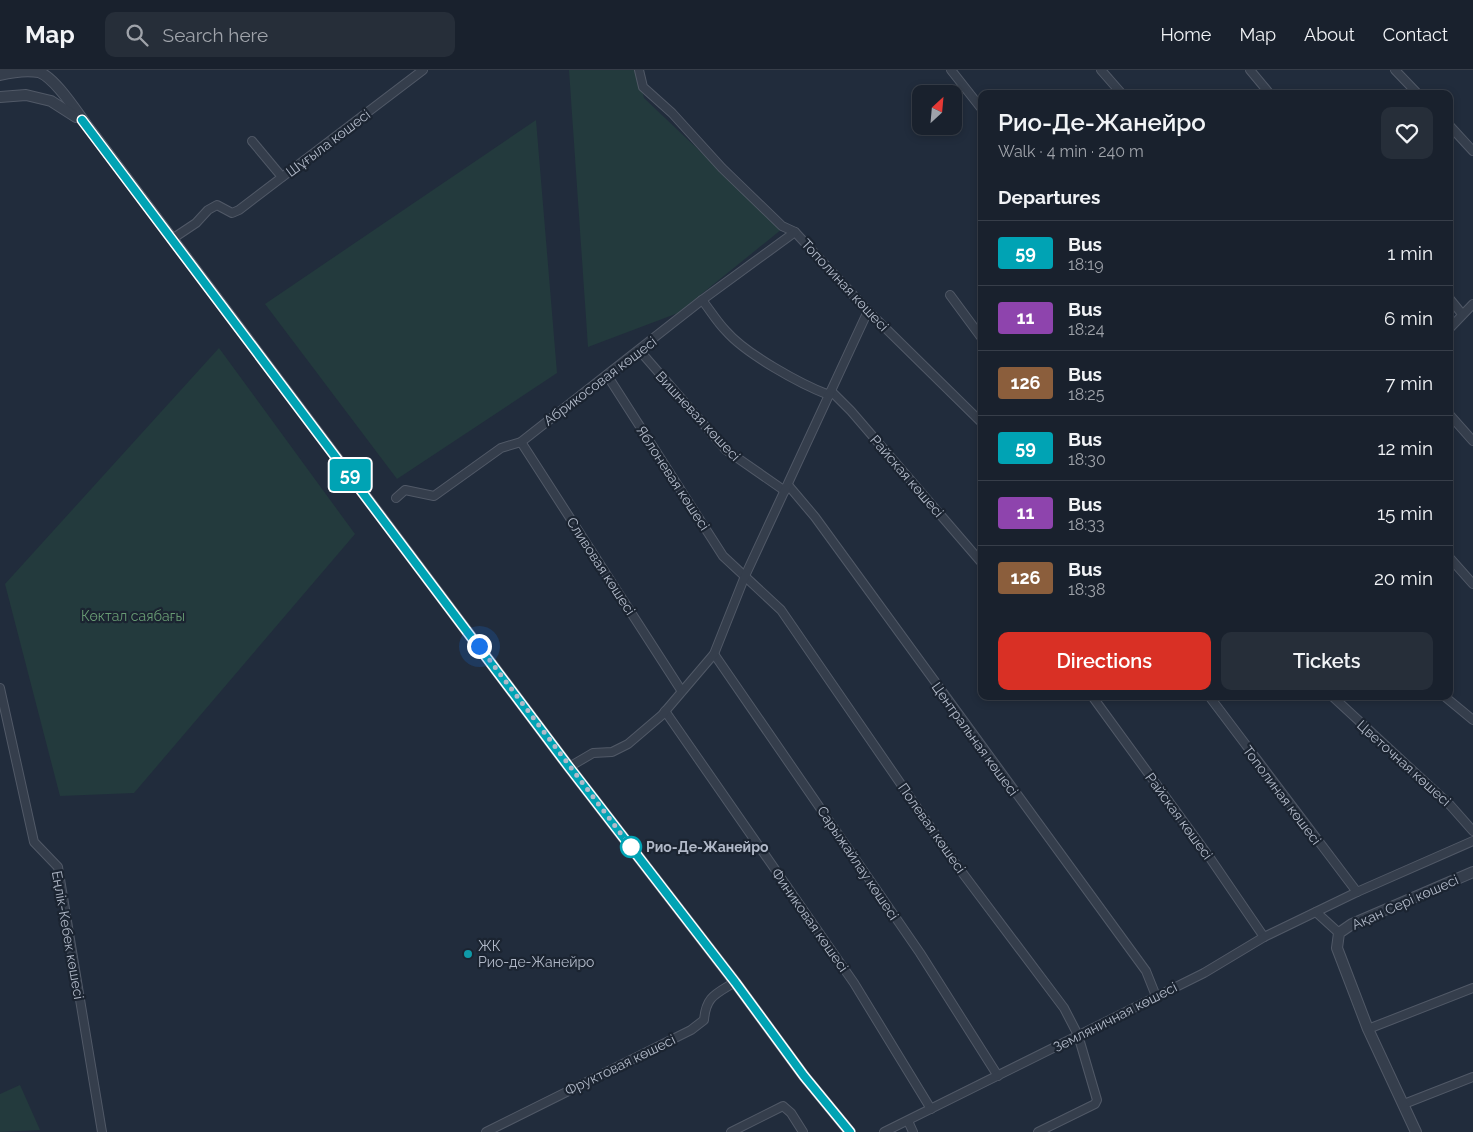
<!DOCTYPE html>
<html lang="en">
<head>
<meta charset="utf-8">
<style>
	:root { --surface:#19212d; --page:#262e39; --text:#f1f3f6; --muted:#9fa3aa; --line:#373e49; --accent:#d93025 }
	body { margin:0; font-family:Raleway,sans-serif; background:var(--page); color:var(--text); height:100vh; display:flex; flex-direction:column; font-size:19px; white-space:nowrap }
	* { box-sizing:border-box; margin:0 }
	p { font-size:16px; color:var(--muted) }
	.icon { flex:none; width:28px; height:28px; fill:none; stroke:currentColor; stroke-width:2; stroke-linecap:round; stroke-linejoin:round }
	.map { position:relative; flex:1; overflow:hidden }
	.drawer { position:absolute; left:978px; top:20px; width:475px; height:610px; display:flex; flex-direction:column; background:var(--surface); border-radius:10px; box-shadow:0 2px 8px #0003,0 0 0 1px var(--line) }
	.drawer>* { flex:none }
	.badge { padding:0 10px; border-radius:4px; font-size:18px; line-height:32px }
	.needle { width:32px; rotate:26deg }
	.fabs { position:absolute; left:912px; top:15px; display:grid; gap:10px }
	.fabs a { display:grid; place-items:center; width:50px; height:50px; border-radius:10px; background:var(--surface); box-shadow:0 2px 8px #0003,0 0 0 1px var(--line); font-size:25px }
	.you { position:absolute; width:25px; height:25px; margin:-12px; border:4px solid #fff; border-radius:50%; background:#1a73e8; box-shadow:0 0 0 8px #1a73e833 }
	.map>.badge { position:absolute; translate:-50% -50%; box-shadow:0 0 0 2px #fff }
	h2 { padding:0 20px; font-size:19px; line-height:45px }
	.round { display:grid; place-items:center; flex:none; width:52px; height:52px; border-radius:10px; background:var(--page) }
	.headline { display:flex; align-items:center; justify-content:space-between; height:85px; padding:0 20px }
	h1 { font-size:24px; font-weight:600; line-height:38px }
	.primary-button { display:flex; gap:10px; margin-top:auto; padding:10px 20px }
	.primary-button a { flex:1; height:58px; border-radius:10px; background:var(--accent); color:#fff; font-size:20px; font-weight:600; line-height:58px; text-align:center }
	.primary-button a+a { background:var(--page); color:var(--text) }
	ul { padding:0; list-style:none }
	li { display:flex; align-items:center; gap:15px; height:65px; padding:0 20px; border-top:1px solid var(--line) }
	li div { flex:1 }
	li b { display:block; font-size:19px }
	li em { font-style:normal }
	li .badge { min-width:55px; font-weight:700; text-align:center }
	header { display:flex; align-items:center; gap:30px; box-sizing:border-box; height:70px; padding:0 25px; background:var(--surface); border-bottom:1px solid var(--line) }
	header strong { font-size:24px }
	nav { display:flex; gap:28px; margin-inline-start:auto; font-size:18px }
	.search { width:350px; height:45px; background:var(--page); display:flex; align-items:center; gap:12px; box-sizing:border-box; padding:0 18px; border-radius:10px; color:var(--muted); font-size:19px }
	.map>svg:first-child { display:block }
	.green { fill:#233a3d }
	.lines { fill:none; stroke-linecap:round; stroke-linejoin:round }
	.minor-casing { stroke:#515967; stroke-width:10 }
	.tertiary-casing { stroke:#515967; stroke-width:12 }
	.minor { stroke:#353e4c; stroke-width:8 }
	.tertiary { stroke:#353e4c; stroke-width:10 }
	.line-casing { stroke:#fff; stroke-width:11 }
	.line { stroke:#00a3b4; stroke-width:8 }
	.walk { stroke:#b1b9c8; stroke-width:5; stroke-dasharray:0 9 }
	.stop-dot { fill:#fff; stroke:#00a3b4; stroke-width:2.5 }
	.culture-dot { fill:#0f9aa8; stroke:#1b2431; stroke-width:2 }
	.labels { text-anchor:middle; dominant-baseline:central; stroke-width:4.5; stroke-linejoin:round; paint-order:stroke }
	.street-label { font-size:14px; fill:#b1b9c8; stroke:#1b2431 }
	.park-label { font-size:14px; fill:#679a73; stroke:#1b2431 }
	.stop-label { font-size:14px; font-weight:bold; fill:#b1b9c8; stroke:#1b2431; text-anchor:start }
	.poi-label { font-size:14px; fill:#b1b9c8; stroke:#1b2431; text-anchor:start }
</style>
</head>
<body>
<header>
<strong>Map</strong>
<div class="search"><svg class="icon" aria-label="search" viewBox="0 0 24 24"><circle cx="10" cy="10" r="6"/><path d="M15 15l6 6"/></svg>Search here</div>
<nav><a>Home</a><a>Map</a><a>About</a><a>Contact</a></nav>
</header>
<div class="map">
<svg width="1473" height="1062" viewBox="0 0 1473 1062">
	<rect width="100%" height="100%" fill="#212c3c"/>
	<!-- green -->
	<g class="green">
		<path d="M569 0H637L644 28 782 159 678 243 588 277Z"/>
		<path d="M536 50 557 303 397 409 265 234Z"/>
		<path d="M219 278 355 464 134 723 60 726 5 514Z"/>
		<path d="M20 1015 40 1060 0 1062V1024Z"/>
	</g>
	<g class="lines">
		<defs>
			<g id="minor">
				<path d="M639 0 643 17 672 43 722 98 782 156 795 162 868 241 981 352"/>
				<path d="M951 0 981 38"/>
				<path d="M1101 0 1122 24"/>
				<path d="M1250 0 1270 24"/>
				<path d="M1395 0 1418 24"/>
				<path d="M1449 55 1473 81"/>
				<path d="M252 71 282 107"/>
				<path d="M172 169 196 153 208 140 217 135 232 143 239 140 423 0"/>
				<path d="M950 225 981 267"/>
				<path d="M1449 228 1462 244"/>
				<path d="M702 230C710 240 717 252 726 261 746 284 800 314 829 325"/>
				<path d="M1449 259 1473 234"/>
				<path d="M640 281 726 380 785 421"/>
				<path d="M607 305 723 486 781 540 958 797 1064 938 1078 965 1097 1030 1095 1034 1038 1062"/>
				<path d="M831 321 851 341 981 492"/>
				<path d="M1449 344 1473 371"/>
				<path d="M521 372 681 620"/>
				<path d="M788 415 815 447 1146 901 1156 926"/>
				<path d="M396 428 405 420 434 426 501 378 521 372 702 230 795 162"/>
				<path d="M1449 487 1473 514"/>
				<path d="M714 584 920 883 998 1006"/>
				<path d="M0 618 34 772 58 797 102 1062"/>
				<path d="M1092 626 1210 788 1264 867"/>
				<path d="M1209 626 1357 822"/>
				<path d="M1332 626 1450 735 1473 761"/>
				<path d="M1444 626 1473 650"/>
				<path d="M665 641 854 913 931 1039"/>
				<path d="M569 697 593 683 612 682 628 674 662 645 714 584 745 506 868 241"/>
				<path d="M1316 842 1339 863"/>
				<path d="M1368 959 1473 918"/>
				<path d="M1404 1034 1473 1007"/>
				<path d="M908 1051 913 1062"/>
				<path d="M486 1062 691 960 704 950C706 926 716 924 735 912"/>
				<path d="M731 1062 783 1036 791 1043 803 1062"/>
				<path d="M884 1062 1204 903 1264 867 1357 822 1473 771"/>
			</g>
			<g id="tertiary">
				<path d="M0 5C12 2 27 0 39 2 57 9 79 46 92 62L569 697 735 912 804 1006 850 1062"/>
				<path d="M0 27 26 25 51 31 76 47"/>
				<path d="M1416 1062 1368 959 1337 878 1339 863 1352 854 1473 802"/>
			</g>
		</defs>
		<!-- minor casing -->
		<use href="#minor" class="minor-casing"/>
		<!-- tertiary casing -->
		<use href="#tertiary" class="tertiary-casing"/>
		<!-- minor -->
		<use href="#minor" class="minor"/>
		<!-- tertiary -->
		<use href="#tertiary" class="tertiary"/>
	</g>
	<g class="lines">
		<defs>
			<path id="line" d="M82 50 569 697 735 912 804 1006 850 1062"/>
		</defs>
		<!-- line casing -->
		<use href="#line" class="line-casing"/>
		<!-- line -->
		<use href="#line" class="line"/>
		<!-- walk -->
		<path class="walk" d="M479 576 631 777"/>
	</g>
	<!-- markers -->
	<circle class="stop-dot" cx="631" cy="777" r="10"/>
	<circle class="culture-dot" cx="468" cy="884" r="5"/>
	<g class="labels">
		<!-- street labels -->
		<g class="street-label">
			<text transform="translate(328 73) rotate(-37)">Шұғыла көшесі</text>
			<text transform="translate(845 215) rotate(47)">Тополиная көшесі</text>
			<text transform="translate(600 311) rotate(-37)">Абрикосовая көшесі</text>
			<text transform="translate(698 346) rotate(47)">Вишневая көшесі</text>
			<text transform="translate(907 406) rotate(49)">Райская көшесі</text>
			<text transform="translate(673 408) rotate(57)">Яблоневая көшесі</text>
			<text transform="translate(601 496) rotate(57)">Сливовая көшесі</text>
			<text transform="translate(975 669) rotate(54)">Центральная көшесі</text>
			<text transform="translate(1404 693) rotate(42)">Цветочная көшесі</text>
			<text transform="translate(1282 725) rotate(53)">Тополиная көшесі</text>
			<text transform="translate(1179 746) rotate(54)">Райская көшесі</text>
			<text transform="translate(932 758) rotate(55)">Полевая көшесі</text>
			<text transform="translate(858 793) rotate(56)">Сарыжайлау көшесі</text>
			<text transform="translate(1405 832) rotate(-24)">Ақан Сері көшесі</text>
			<text transform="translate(810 850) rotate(55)">Финиковая көшесі</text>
			<text transform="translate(68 865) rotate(80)">Еңлік-Кебек көшесі</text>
			<text transform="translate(1115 947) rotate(-27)">Земляничная көшесі</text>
			<text transform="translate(620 995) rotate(-26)">Фруктовая көшесі</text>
		</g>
		<!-- park labels -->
		<g class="park-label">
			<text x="133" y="546">Көктал саябағы</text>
		</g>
		<!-- stop labels -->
		<g class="stop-label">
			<text x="646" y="777">Рио-Де-Жанейро</text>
		</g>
		<!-- poi labels -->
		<g class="poi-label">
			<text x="478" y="876">ЖК<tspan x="478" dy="16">Рио-де-Жанейро</tspan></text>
		</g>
	</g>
</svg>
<div class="fabs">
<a><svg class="needle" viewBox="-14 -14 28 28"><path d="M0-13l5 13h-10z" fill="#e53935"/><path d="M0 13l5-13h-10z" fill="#9fa3aa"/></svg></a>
</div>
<div class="you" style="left:479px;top:576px"></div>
<b class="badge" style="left:350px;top:405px;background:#00a3b4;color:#fff">59</b>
<section class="drawer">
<div class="headline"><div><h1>Рио-Де-Жанейро</h1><p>Walk · 4 min · 240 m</p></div><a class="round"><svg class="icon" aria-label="heart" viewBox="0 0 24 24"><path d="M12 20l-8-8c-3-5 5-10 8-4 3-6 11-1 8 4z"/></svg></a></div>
<h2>Departures</h2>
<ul>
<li><span class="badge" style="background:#00a3b4;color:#fff">59</span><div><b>Bus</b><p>18:19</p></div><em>1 min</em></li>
<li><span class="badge" style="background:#8e44ad;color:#fff">11</span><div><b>Bus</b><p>18:24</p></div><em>6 min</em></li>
<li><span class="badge" style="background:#8b5e3c;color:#fff">126</span><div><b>Bus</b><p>18:25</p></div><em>7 min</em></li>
<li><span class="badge" style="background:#00a3b4;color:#fff">59</span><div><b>Bus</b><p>18:30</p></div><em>12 min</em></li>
<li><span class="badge" style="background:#8e44ad;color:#fff">11</span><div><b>Bus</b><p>18:33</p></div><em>15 min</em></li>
<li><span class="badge" style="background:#8b5e3c;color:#fff">126</span><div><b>Bus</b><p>18:38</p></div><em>20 min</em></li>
</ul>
<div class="primary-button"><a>Directions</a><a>Tickets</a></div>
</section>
</div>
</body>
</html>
